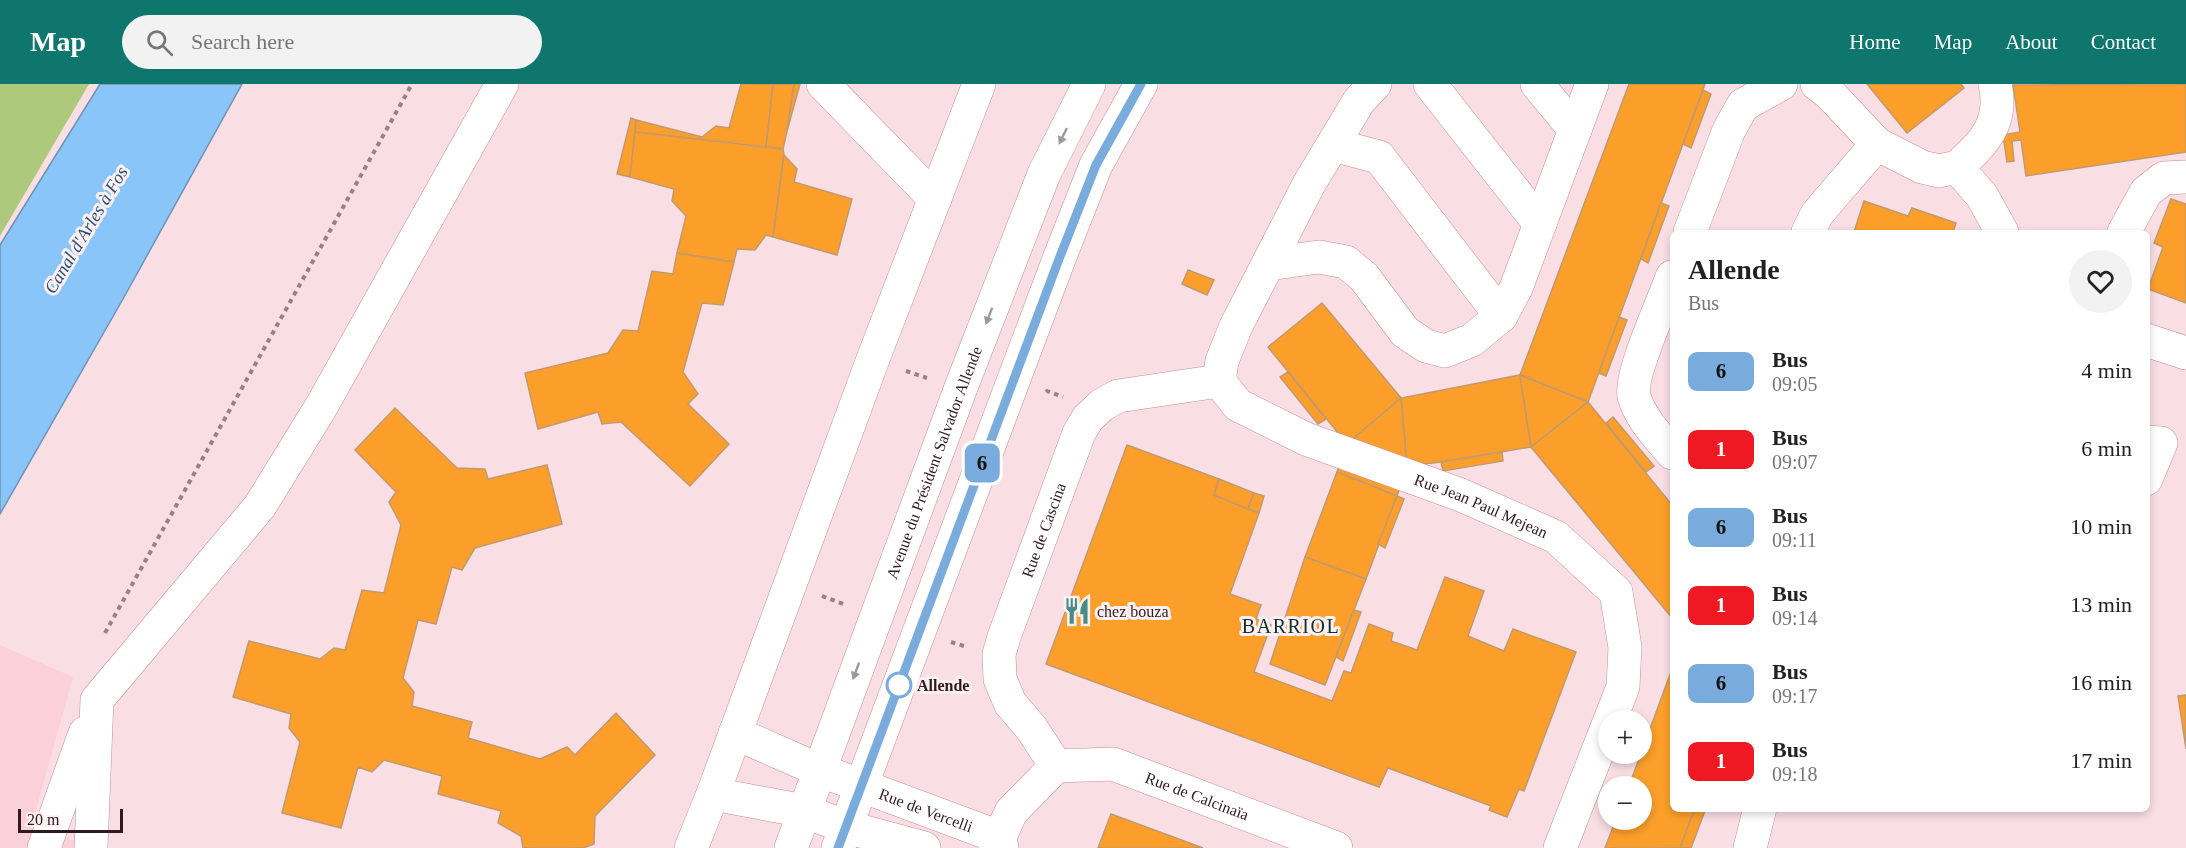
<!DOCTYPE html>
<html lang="en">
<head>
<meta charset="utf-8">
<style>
	:root { --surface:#fff; --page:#f2f2f2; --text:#222; --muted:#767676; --accent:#0f766e }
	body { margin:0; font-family:"Times New Roman",serif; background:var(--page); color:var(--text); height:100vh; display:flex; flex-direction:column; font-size:22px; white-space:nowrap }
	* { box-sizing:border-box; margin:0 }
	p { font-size:20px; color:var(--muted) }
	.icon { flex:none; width:33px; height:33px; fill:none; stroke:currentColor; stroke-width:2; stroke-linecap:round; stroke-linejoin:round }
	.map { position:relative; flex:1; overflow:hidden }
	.drawer { position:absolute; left:1670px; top:146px; width:480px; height:582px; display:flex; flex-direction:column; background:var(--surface); border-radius:9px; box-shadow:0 3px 9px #0003 }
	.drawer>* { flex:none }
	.badge { padding:0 12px; border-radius:9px; font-size:21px; line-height:39px }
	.tools { position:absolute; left:1598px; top:626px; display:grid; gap:12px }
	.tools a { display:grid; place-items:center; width:54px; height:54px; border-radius:50%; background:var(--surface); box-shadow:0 3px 9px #0003; font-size:30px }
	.scale { position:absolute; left:18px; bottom:15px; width:105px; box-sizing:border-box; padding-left:6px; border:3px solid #311a1f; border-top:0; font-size:16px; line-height:21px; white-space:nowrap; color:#311a1f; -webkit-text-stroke:4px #fdf0f2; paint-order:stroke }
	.map>.badge { position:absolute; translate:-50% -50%; box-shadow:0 0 0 3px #fff }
	.round { display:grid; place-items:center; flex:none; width:63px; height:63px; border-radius:32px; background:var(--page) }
	.head { display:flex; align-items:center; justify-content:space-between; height:102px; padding:0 18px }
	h1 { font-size:28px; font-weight:700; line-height:45px }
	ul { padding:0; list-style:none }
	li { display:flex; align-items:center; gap:18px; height:78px; padding:0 18px }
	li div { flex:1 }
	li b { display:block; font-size:22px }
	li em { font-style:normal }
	li .badge { min-width:66px; font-weight:700; text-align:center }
	header { display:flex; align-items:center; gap:36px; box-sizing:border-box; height:84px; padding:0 30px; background:var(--accent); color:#fff }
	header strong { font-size:28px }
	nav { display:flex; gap:33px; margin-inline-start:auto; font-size:21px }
	.search { width:420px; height:54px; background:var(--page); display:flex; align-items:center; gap:15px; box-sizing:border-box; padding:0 21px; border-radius:33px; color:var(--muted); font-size:22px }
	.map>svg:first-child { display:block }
	.built { fill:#fbd0d8 }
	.green { fill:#acc97c }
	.water { fill:#89c5f9; stroke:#6f92b8; stroke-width:1.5 }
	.building { fill:#fc9f2a; stroke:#c19971; stroke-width:1.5 }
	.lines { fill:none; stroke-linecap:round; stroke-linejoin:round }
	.minor-casing { stroke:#c78c98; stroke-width:34 }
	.path { stroke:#988084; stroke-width:4; stroke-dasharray:4.5 4.5; stroke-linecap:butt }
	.minor { stroke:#fff; stroke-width:33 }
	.oneway { fill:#a2989a }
	.line-casing { stroke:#fff; stroke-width:14 }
	.line { stroke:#79acdc; stroke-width:9 }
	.stop-dot { fill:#fff; stroke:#79acdc; stroke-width:3 }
	.labels { text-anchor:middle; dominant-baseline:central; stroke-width:6; stroke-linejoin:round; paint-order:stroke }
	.street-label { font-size:16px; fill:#311a1f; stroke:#fdf0f2 }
	.poi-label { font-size:16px; fill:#311a1f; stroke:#fdf0f2; text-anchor:start }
	.stop-label { font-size:16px; font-weight:bold; fill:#311a1f; stroke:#fdf0f2; text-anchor:start }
	.water-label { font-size:18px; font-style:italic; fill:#265276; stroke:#fdf0f2 }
	.quarter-label { font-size:20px; letter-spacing:1.5px; fill:#0f312e; stroke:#fdf0f2 }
</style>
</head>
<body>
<header>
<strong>Map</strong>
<div class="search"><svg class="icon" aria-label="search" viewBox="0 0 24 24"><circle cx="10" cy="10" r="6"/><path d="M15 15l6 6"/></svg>Search here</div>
<nav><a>Home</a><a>Map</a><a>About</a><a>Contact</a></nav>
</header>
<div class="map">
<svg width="2186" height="764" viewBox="0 0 2186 764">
	<rect width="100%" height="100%" fill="#f9dfe3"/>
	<!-- built -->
	<path class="built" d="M0 561 73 593 31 744 79 758V764H0Z"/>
	<!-- green -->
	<path class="green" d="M0 0H89L0 152Z"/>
	<!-- water -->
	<path class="water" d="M100 0H242L123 215 0 430V161Z"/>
	<!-- building -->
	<g class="building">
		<path d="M741 0H773L766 64 635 48 636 36 702 53 716 42 729 44Z"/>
		<path d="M773 0H794L787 47 783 65 766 64Z"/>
		<path d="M794 0H800L787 47Z"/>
		<path d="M1629 0H1705L1588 318 1520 291Z"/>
		<path d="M1867 0H1961L1964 4 1907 49Z"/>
		<path d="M2186 0V68L2026 92 2021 56 2012 57 2014 77 2007 78 2003 51 2020 48 2013 1Z"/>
		<path d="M1703 6 1711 10 1691 64 1683 60Z"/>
		<path d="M631 34 636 36 630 93 617 90Z"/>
		<path d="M635 48 783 65 784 71 773 153 766 151 755 166 737 165 734 178 677 169 686 132 672 117 674 105 630 93Z"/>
		<path d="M784 71 797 85 794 98 852 115 837 171 773 153Z"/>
		<path d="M2171 115 2186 120V219L2148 205 2163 163 2154 159Z"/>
		<path d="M1864 117 1908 132 1912 124 1956 139 1953 148H1854Z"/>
		<path d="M1661 119 1669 122 1648 179 1641 175Z"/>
		<path d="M677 169 734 178 723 221 702 219 683 288 698 310 688 320 729 360 690 402 621 338 602 340 598 328 538 345 525 289 608 269 623 246 638 247 652 187 673 190Z"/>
		<path d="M1188 186 1214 196 1207 211 1182 200Z"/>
		<path d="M1322 219 1401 314 1347 360 1268 263Z"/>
		<path d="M1619 233 1627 236 1606 292 1599 289Z"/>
		<path d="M1288 288 1326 335 1318 340 1280 293Z"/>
		<path d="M1520 291 1531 363 1441 378 1407 382 1401 314Z"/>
		<path d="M1520 291 1588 318 1531 363Z"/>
		<path d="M1401 314 1407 382 1347 360Z"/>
		<path d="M1588 318 1672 421V534L1531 363Z"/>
		<path d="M395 324 457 384 485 385 488 395 547 381 562 440 475 464 462 486 452 483 436 540 418 536 403 594 414 608 412 622 472 638 468 654 540 675 567 663 575 671 616 629 655 671 595 732 594 760 583 764H523L521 752 498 739 501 727 438 710 442 692 384 676 372 688 358 683 341 744 282 729 300 658 289 644 291 630 233 613 249 557 320 575 334 564 345 566 362 506 384 509 401 441 389 418 396 408 355 366Z"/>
		<path d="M1613 333 1654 382 1646 388 1606 339Z"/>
		<path d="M1347 360 1407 382 1397 412 1337 388Z"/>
		<path d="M1127 361 1219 395 1214 411 1259 429 1230 510 1261 521 1256 535 1271 541 1254 588 1332 617 1344 587 1351 589 1369 540 1393 549 1391 557 1417 566 1445 493 1484 507 1468 552 1504 567 1513 545 1576 568 1524 707 1519 705 1507 733 1489 726 1491 722 1388 684 1379 703 1046 580Z"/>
		<path d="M1502 368 1503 377 1443 387 1441 378Z"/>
		<path d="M1337 388 1397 412 1366 495 1305 473Z"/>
		<path d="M1219 395 1254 409 1248 425 1214 411Z"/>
		<path d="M1254 409 1264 412 1259 429 1248 425Z"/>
		<path d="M1397 412 1404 415 1385 464 1378 460Z"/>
		<path d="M1305 473 1366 495 1325 601 1270 580Z"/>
		<path d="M1354 526 1361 528 1343 577 1336 573Z"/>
		<path d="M1672 585V724H1695L1680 764H1605L1616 735H1641V702H1629Z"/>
		<path d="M2186 611V665L2178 612Z"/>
		<path d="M1695 724H1706L1691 764H1680Z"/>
		<path d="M1111 730 1203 764H1098Z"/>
	</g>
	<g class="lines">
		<defs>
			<g id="minor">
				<path d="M823 0 935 115"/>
				<path d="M1430 0 1540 140"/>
				<path d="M1537 0 1575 46"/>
				<path d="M1877 60 1922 83 1939 87 1957 83 1982 112 2002 148"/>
				<path d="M1333 61 1379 73 1501 232"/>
				<path d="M1957 83C1984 60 2004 38 1995 0"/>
				<path d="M1690 148 1729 46 1743 21 1781 0"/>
				<path d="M1808 148 1817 130 1877 60 1830 10 1817 0"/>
				<path d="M2124 148 2146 108 2164 94 2186 93"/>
				<path d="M1268 180 1319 173 1346 178 1364 193 1405 248 1426 262 1445 267 1472 256 1501 232 1516 204 1592 0"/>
				<path d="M1672 193C1664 217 1629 291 1634 312 1640 334 1658 352 1672 369"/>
				<path d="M2146 256 2186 269"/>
				<path id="s1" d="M1219 297 1238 321 1306 355 1461 411 1556 453 1616 508 1625 563 1623 603 1610 636"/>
				<path d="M1219 297 1222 277 1236 242 1309 100 1359 17 1375 0"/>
				<path d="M2146 358 2161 359 2146 395"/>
				<path id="s2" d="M735 649 819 686 999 753 1002 764"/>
				<path id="s3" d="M1056 682 1032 645 1010 619 1000 595 999 570 1004 553 1079 349 1088 334 1102 321 1118 312 1219 297"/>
				<path id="s4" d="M1056 682 1113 680 1336 764"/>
				<path d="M714 707 729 713 804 727 846 743 924 764"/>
				<path d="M44 764 85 649"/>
				<path d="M91 764 97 616 260 422 321 323 502 0"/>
				<path d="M691 764 714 707 873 275 979 0"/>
				<path id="s5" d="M791 764 960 306 1044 90 1089 0"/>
				<path d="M838 764 1059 175 1096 81 1141 0"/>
				<path d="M995 764 1011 728 1056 682"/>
				<path d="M1560 764 1608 641"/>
				<path d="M1750 764 1760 724"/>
			</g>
		</defs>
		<!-- minor casing -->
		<use href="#minor" class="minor-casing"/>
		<!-- path -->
		<g class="path">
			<path d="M906 287 927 294"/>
			<path d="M1046 308 1047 307 1063 313"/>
			<path d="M822 512 846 521"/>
			<path d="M105 549 412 0"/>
			<path d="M951 558 967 563"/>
		</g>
		<!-- minor -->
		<use href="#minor" class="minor"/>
	</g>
	<!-- one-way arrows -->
	<defs><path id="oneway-solid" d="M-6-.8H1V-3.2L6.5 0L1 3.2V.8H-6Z" transform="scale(1.5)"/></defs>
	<g class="oneway">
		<use href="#oneway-solid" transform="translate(1063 52) rotate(116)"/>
		<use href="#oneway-solid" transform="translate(989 232) rotate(111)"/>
		<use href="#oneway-solid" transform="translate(856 587) rotate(110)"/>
	</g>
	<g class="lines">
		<defs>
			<path id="line" d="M838 764 1059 175 1096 81 1141 0"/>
		</defs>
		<!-- line casing -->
		<use href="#line" class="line-casing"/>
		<!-- line -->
		<use href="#line" class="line"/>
	</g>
	<!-- icons -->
	<defs>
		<symbol id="restaurant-bare" viewBox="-9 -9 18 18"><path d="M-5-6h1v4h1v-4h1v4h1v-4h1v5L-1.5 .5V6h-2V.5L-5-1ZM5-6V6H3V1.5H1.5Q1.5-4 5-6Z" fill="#478d85" stroke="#fdf0f2" stroke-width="2.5" paint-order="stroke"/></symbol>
	</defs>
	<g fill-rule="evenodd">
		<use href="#restaurant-bare" x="1058" y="508" width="38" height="38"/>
	</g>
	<!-- markers -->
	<circle class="stop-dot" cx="899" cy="601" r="12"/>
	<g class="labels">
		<!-- street labels -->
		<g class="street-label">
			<text stroke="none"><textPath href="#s5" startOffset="411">Avenue du Président Salvador Allende</textPath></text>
			<text stroke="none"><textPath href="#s1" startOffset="294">Rue Jean Paul Mejean</textPath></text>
			<text stroke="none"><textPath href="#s3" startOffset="261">Rue de Cascina</textPath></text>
			<text stroke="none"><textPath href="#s4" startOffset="147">Rue de Calcinaïa</textPath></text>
			<text stroke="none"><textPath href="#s2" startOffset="206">Rue de Vercelli</textPath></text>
		</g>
		<!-- poi labels -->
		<g class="poi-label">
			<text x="1097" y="527">chez bouza</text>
		</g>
		<!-- stop labels -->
		<g class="stop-label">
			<text x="917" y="601">Allende</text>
		</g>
		<!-- water labels -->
		<g class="water-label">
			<text transform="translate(86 146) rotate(-59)">Canal d'Arles à Fos</text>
		</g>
		<!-- quarter labels -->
		<g class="quarter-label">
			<text x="1291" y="542">BARRIOL</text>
		</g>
	</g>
</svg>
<div class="tools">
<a>+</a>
<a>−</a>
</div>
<div class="scale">20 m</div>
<b class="badge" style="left:982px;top:379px;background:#79acdc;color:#111">6</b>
<section class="drawer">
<div class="head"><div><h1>Allende</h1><p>Bus</p></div><a class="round"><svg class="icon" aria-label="heart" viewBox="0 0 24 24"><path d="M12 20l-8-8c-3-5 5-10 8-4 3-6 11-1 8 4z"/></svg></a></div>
<ul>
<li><span class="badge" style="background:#79acdc;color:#111">6</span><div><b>Bus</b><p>09:05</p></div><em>4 min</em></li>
<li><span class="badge" style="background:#ef1923;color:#fff">1</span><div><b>Bus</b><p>09:07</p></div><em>6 min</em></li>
<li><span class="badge" style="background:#79acdc;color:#111">6</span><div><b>Bus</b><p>09:11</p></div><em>10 min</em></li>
<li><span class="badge" style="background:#ef1923;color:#fff">1</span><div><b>Bus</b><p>09:14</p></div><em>13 min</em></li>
<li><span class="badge" style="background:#79acdc;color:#111">6</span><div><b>Bus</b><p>09:17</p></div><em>16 min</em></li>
<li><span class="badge" style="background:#ef1923;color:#fff">1</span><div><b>Bus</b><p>09:18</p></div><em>17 min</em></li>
</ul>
</section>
</div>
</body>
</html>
